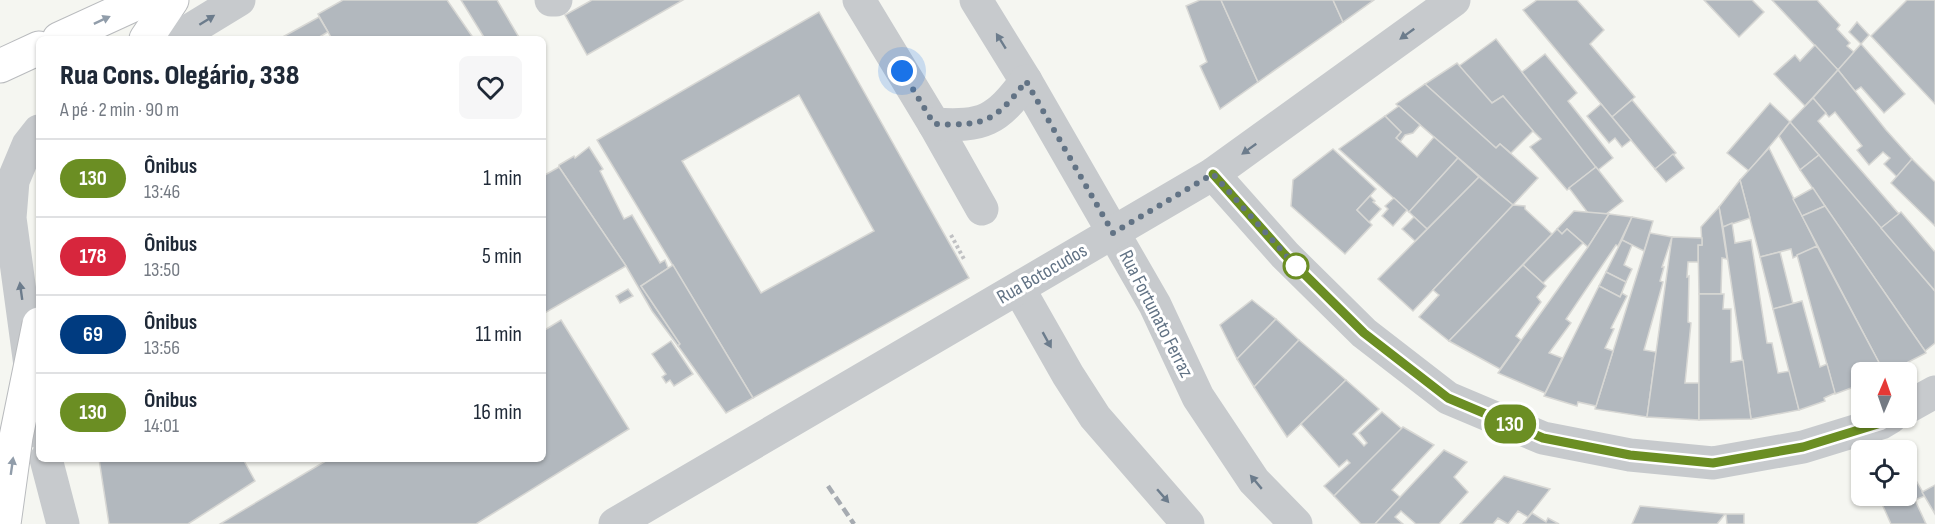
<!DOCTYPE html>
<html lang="pt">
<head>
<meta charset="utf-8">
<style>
	:root { --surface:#fff; --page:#f6f6f7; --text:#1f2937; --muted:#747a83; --line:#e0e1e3 }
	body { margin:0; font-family:"Sofia Sans Condensed",sans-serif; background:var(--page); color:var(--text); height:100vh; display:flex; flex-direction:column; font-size:22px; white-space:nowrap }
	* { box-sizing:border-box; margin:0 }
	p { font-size:20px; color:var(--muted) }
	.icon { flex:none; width:33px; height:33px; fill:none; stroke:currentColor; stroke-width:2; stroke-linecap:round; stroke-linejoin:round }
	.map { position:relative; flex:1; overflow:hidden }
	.drawer { position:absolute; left:36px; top:36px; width:510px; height:426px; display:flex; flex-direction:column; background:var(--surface); border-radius:9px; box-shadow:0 2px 4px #0004 }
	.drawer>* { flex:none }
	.badge { padding:0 12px; border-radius:20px; font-size:21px; line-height:39px }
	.needle { width:39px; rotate:2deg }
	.tools { position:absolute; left:1851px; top:362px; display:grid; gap:12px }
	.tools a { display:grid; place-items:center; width:66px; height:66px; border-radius:9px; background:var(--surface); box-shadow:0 2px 4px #0004; font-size:30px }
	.you { position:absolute; width:30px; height:30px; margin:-15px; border:4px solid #fff; border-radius:50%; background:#1a73e8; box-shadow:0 0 0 9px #1a73e833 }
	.map>.badge { position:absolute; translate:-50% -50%; box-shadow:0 0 0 3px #fff }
	.round { display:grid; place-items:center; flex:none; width:63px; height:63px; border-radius:9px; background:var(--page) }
	.headline { display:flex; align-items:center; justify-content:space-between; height:102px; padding:0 24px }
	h1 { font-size:28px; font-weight:800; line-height:45px }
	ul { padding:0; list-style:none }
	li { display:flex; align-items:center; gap:18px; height:78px; padding:0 24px; border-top:2px solid var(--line) }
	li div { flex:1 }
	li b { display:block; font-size:22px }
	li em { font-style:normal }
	li .badge { min-width:66px; font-weight:700; text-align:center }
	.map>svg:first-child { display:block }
	.building { fill:#b2b8be; stroke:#d7d7d4; stroke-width:1.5; fill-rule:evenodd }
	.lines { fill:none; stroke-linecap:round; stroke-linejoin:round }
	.highway-casing { stroke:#b9bbbe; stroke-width:35 }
	.path { stroke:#c0c1c3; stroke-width:4; stroke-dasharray:3 3; stroke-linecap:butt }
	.minor { stroke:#c7cacd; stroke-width:33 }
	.highway { stroke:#fff; stroke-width:33 }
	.rail { stroke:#a6abb1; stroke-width:4.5; stroke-dasharray:9 4.5; stroke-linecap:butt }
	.highway-bridge-casing { stroke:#b9bbbe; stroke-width:35; stroke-linecap:butt }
	.highway-bridge { stroke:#fff; stroke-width:33 }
	.oneway { fill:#919daa }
	.oneway2 { fill:#6c7c8c }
	.line-casing { stroke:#fff; stroke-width:14 }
	.line { stroke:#6b8e23; stroke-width:9 }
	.walk { stroke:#627385; stroke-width:6; stroke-dasharray:0 10.8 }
	.stop-dot { fill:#fff; stroke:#6b8e23; stroke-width:3 }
	.labels { text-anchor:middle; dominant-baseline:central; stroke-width:6; stroke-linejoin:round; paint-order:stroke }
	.street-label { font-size:20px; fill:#627385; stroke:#fff }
</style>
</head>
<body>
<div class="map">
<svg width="1935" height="524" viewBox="0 0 1935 524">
	<rect width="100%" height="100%" fill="#f5f6f1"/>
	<!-- building -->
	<g class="building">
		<path d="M343 0H447L474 39H332L318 14Z"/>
		<path d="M461 0H497L520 39H485Z"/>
		<path d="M592 0H683L587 55 565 15Z"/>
		<path d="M1200 0H1221L1258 82 1220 109 1200 66 1207 62 1186 6Z"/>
		<path d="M1221 0H1333L1343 22 1258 82Z"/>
		<path d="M1333 0H1374L1343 22Z"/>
		<path d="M1537 0H1577L1604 30 1590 44 1635 97 1612 117 1523 10Z"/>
		<path d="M1704 0H1752L1764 12 1739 37Z"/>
		<path d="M1772 0H1817L1840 25 1837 29 1850 43 1847 46 1854 52 1838 70Z"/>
		<path d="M1907 0H1935V104L1871 36Z"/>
		<path d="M819 12 969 278 753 398 597 140ZM799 95 874 231 761 293 682 161Z"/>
		<path d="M319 17 328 32 316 39H279Z"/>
		<path d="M1857 22 1869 35 1861 44 1849 32Z"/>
		<path d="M1496 39 1596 167 1567 190 1530 147 1541 139 1533 131 1503 96 1492 103 1459 66Z"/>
		<path d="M1861 44 1905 94 1884 113 1861 87 1855 91 1838 70Z"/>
		<path d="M1815 45 1838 70 1805 106 1774 74 1795 55 1800 61Z"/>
		<path d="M1545 54 1577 93 1568 101 1613 158 1598 170 1522 72Z"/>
		<path d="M1457 63 1492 103 1503 96 1533 131 1511 153 1500 144 1496 148 1425 84Z"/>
		<path d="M1838 70 1886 130 1912 159 1897 177 1884 164 1890 158 1883 152 1869 165 1857 150 1862 146 1835 112 1829 117 1813 98Z"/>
		<path d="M1425 84 1496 148 1500 144 1538 178 1513 205 1396 104Z"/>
		<path d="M1813 98 1826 113 1818 121 1899 214 1881 228 1790 122Z"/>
		<path d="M1632 100 1676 153 1655 169 1612 117Z"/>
		<path d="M1770 103 1790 122 1749 171 1727 153Z"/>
		<path d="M1601 104 1631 140 1622 147 1615 138 1609 143 1587 116Z"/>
		<path d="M1399 106 1420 125 1413 133 1405 135 1400 142 1396 138 1401 132 1385 116Z"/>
		<path d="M1385 116 1401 132 1396 138 1417 157 1434 137 1458 158 1409 212 1339 149Z"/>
		<path d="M1790 122 1819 155 1800 170 1779 136Z"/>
		<path d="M589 147 603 169 600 171 624 219 632 215 660 263 665 260 668 268 641 286 680 344 678 346 652 311 626 266 559 167V165L574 156 575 158Z"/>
		<path d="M1769 148 1817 246 1793 258 1791 249 1760 257 1740 180Z"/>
		<path d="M1333 149 1376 189 1357 210 1372 225 1345 254 1291 206 1293 180Z"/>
		<path d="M1673 154 1684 168 1666 182 1655 169Z"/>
		<path d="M1819 155 1935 291V343L1925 351 1800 170Z"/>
		<path d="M1458 158 1479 177 1427 229 1409 212Z"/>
		<path d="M1912 159 1935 182V226L1891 183Z"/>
		<path d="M559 167 626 266 543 314V176Z"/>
		<path d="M1596 167 1623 201 1606 214 1588 213 1569 188Z"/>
		<path d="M1479 177 1513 205 1413 311 1378 279Z"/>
		<path d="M1740 180 1750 218 1723 227 1719 207Z"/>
		<path d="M1813 188 1825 206 1802 216 1793 199Z"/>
		<path d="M1370 196 1375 201 1373 202 1381 209 1369 222 1357 210Z"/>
		<path d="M1394 198 1407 210 1393 226 1382 216 1388 209 1385 206Z"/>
		<path d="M1513 205 1525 206V209L1552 234 1449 341 1419 317 1439 295 1433 290Z"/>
		<path d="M1825 206 1925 351 1926 353 1889 372H1884L1802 216Z"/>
		<path d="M1719 207 1727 259 1722 258 1721 294H1699L1698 245H1702L1701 227Z"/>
		<path d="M1574 211 1609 214 1588 247 1567 229 1562 234 1557 229Z"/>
		<path d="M1901 212 1935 252V291L1881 228Z"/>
		<path d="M1609 214 1632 217 1618 246 1616 245 1566 319 1571 323 1549 353 1562 358 1545 393 1498 373 1588 247Z"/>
		<path d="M1414 217 1427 229 1415 241 1402 229Z"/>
		<path d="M1632 217 1653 221 1644 251 1622 240Z"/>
		<path d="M1732 223 1735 243 1751 240 1767 343H1772L1778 373 1790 371 1799 410 1751 419 1723 227Z"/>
		<path d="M1557 229 1562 234 1567 229 1583 243 1543 283 1523 265Z"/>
		<path d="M1650 233 1672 237 1662 267H1664L1660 281 1663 282 1644 350 1656 352 1647 417 1595 409Z"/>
		<path d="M1672 237 1702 238V245H1698V262H1688L1687 277 1689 276 1688 322 1691 323 1685 383H1699V420L1647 417Z"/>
		<path d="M1622 240 1632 245 1624 265 1632 269 1626 282 1606 272Z"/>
		<path d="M1817 246 1884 372H1862V384L1835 394 1797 255Z"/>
		<path d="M1780 252 1793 304 1773 309 1760 257Z"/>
		<path d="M673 265 753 398 726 413 678 346 680 344 641 286Z"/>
		<path d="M1523 265 1546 286 1537 297 1541 302 1516 336 1521 340 1500 369 1449 341Z"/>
		<path d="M1606 272 1626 282 1620 297 1599 286Z"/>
		<path d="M1599 286 1620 297 1622 293 1627 296 1611 328 1614 329 1605 348 1613 351 1596 406 1578 402 1577 406 1544 396Z"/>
		<path d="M628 289 633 296 620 303 616 296Z"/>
		<path d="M1699 294H1724L1723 309H1731V362L1743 360 1751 419 1699 420Z"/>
		<path d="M1252 300 1276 319 1237 359 1220 325Z"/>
		<path d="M1802 301 1820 367 1827 364 1835 393 1824 398 1825 401 1799 410 1773 309Z"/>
		<path d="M1276 319 1299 340 1254 387 1237 359Z"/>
		<path d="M561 320 629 429 476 524H220L329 459H543V331Z"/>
		<path d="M1299 340 1346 380 1287 437 1254 387Z"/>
		<path d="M671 341 693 374 674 386 670 380 666 383 662 377 666 374 652 354Z"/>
		<path d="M1346 380 1379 409 1353 434 1364 446 1367 443 1359 433 1382 412 1402 429 1334 496 1324 486 1350 463 1347 460 1339 467 1301 424Z"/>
		<path d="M1403 427 1434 445 1392 490 1400 497 1375 524H1361L1334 496Z"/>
		<path d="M1444 450 1467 462 1454 477 1468 492 1439 524H1416L1401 511 1395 517 1403 524H1375Z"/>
		<path d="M99 459H243L255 481 188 524H109Z"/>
		<path d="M1910 470 1925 496 1915 500 1926 524H1891L1878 495H1906V471Z"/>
		<path d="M1504 476 1550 489 1528 517 1518 511 1508 524 1498 518 1493 524H1460Z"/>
		<path d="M1935 485V514L1922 492Z"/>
		<path d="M1640 506 1725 514 1717 524H1632Z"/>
		<path d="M1532 513 1546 522 1548 518 1559 524H1523Z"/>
		<path d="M1726 514H1744V524H1727Z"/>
	</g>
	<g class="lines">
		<defs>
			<g id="highway">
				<path d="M59 39 144 0"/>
				<path d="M146 39 172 0"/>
				<path d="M0 66 39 48"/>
			</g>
		</defs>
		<!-- highway casing -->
		<use href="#highway" class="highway-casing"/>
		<!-- path -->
		<path class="path" d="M951 235 965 261"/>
		<!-- minor -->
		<g class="minor">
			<path d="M551 0H556"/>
			<path d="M859 0 934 124 982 209"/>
			<path d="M976 0 1026 81 1155 305 1198 397 1254 481 1296 524"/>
			<path d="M175 39 239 0"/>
			<path d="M934 124C984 127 996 121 1026 81"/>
			<path d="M39 131 28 145 13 181 10 218 39 432"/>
			<path d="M1213 174 1285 255 1364 333 1448 398 1543 438 1630 455 1713 463 1803 447 1881 423 1891 417"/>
			<path d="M1019 289 1068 375 1095 417 1188 524"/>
			<path d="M1906 408 1935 392"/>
			<path d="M46 459 63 524"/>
			<path d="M615 524 1213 174 1454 0"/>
		</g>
		<!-- highway -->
		<use href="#highway" class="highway"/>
		<!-- rail -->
		<path class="rail" d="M828 486 854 524"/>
		<defs>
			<path id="highway-bridge" d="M4 524 16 437 39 324"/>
		</defs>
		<!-- highway-bridge casing -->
		<use href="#highway-bridge" class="highway-bridge-casing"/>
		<!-- highway-bridge -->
		<use href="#highway-bridge" class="highway-bridge"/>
	</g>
	<!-- one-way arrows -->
	<defs><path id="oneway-solid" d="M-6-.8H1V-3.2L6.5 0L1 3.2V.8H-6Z" transform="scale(1.5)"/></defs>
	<g class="oneway">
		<use href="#oneway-solid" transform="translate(102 20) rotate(-25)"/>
		<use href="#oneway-solid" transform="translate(12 466) rotate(-82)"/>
	</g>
	<g class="oneway2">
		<use href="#oneway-solid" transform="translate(207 20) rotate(-32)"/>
		<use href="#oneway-solid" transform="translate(1407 34) rotate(144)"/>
		<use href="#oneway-solid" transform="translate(1001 41) rotate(-122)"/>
		<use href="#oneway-solid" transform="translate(1249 149) rotate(144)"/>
		<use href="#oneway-solid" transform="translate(21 291) rotate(-98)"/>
		<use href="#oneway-solid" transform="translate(1047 340) rotate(61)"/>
		<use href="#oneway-solid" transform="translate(1256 482) rotate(-130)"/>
		<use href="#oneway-solid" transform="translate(1163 496) rotate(49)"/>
	</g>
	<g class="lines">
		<defs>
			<path id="line" d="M1213 174 1285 255 1364 333 1448 398 1543 438 1630 455 1713 463 1803 447 1881 423 1891 417"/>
		</defs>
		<!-- line casing -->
		<use href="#line" class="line-casing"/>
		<!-- line -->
		<use href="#line" class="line"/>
		<!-- walk -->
		<path class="walk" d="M902 71 934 124C985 126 995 122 1026 81L1113 233 1213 174 1300 271 1296 266"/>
	</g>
	<!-- markers -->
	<circle class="stop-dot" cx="1296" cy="266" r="12"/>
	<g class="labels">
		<!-- street labels -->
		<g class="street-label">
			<text transform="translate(1042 274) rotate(-30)">Rua Botocudos</text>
			<text transform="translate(1156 314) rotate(63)">Rua Fortunato Ferraz</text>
		</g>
	</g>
</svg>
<div class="tools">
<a><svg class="needle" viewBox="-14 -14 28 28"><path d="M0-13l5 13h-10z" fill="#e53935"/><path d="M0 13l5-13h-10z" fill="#747a83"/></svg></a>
<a><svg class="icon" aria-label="locate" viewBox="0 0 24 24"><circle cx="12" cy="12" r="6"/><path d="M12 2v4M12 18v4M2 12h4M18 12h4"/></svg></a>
</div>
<div class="you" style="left:902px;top:71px"></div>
<b class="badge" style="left:1510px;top:424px;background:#6b8e23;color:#fff">130</b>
<section class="drawer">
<div class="headline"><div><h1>Rua Cons. Olegário, 338</h1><p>A pé · 2 min · 90 m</p></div><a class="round"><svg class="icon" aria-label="heart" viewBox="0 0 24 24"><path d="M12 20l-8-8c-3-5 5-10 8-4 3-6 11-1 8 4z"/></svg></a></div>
<ul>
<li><span class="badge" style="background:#6b8e23;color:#fff">130</span><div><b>Ônibus</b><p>13:46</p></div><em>1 min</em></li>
<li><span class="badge" style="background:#d7263d;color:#fff">178</span><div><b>Ônibus</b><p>13:50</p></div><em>5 min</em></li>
<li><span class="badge" style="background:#003b80;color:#fff">69</span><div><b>Ônibus</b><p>13:56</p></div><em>11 min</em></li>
<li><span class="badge" style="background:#6b8e23;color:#fff">130</span><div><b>Ônibus</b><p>14:01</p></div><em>16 min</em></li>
</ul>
</section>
</div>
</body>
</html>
